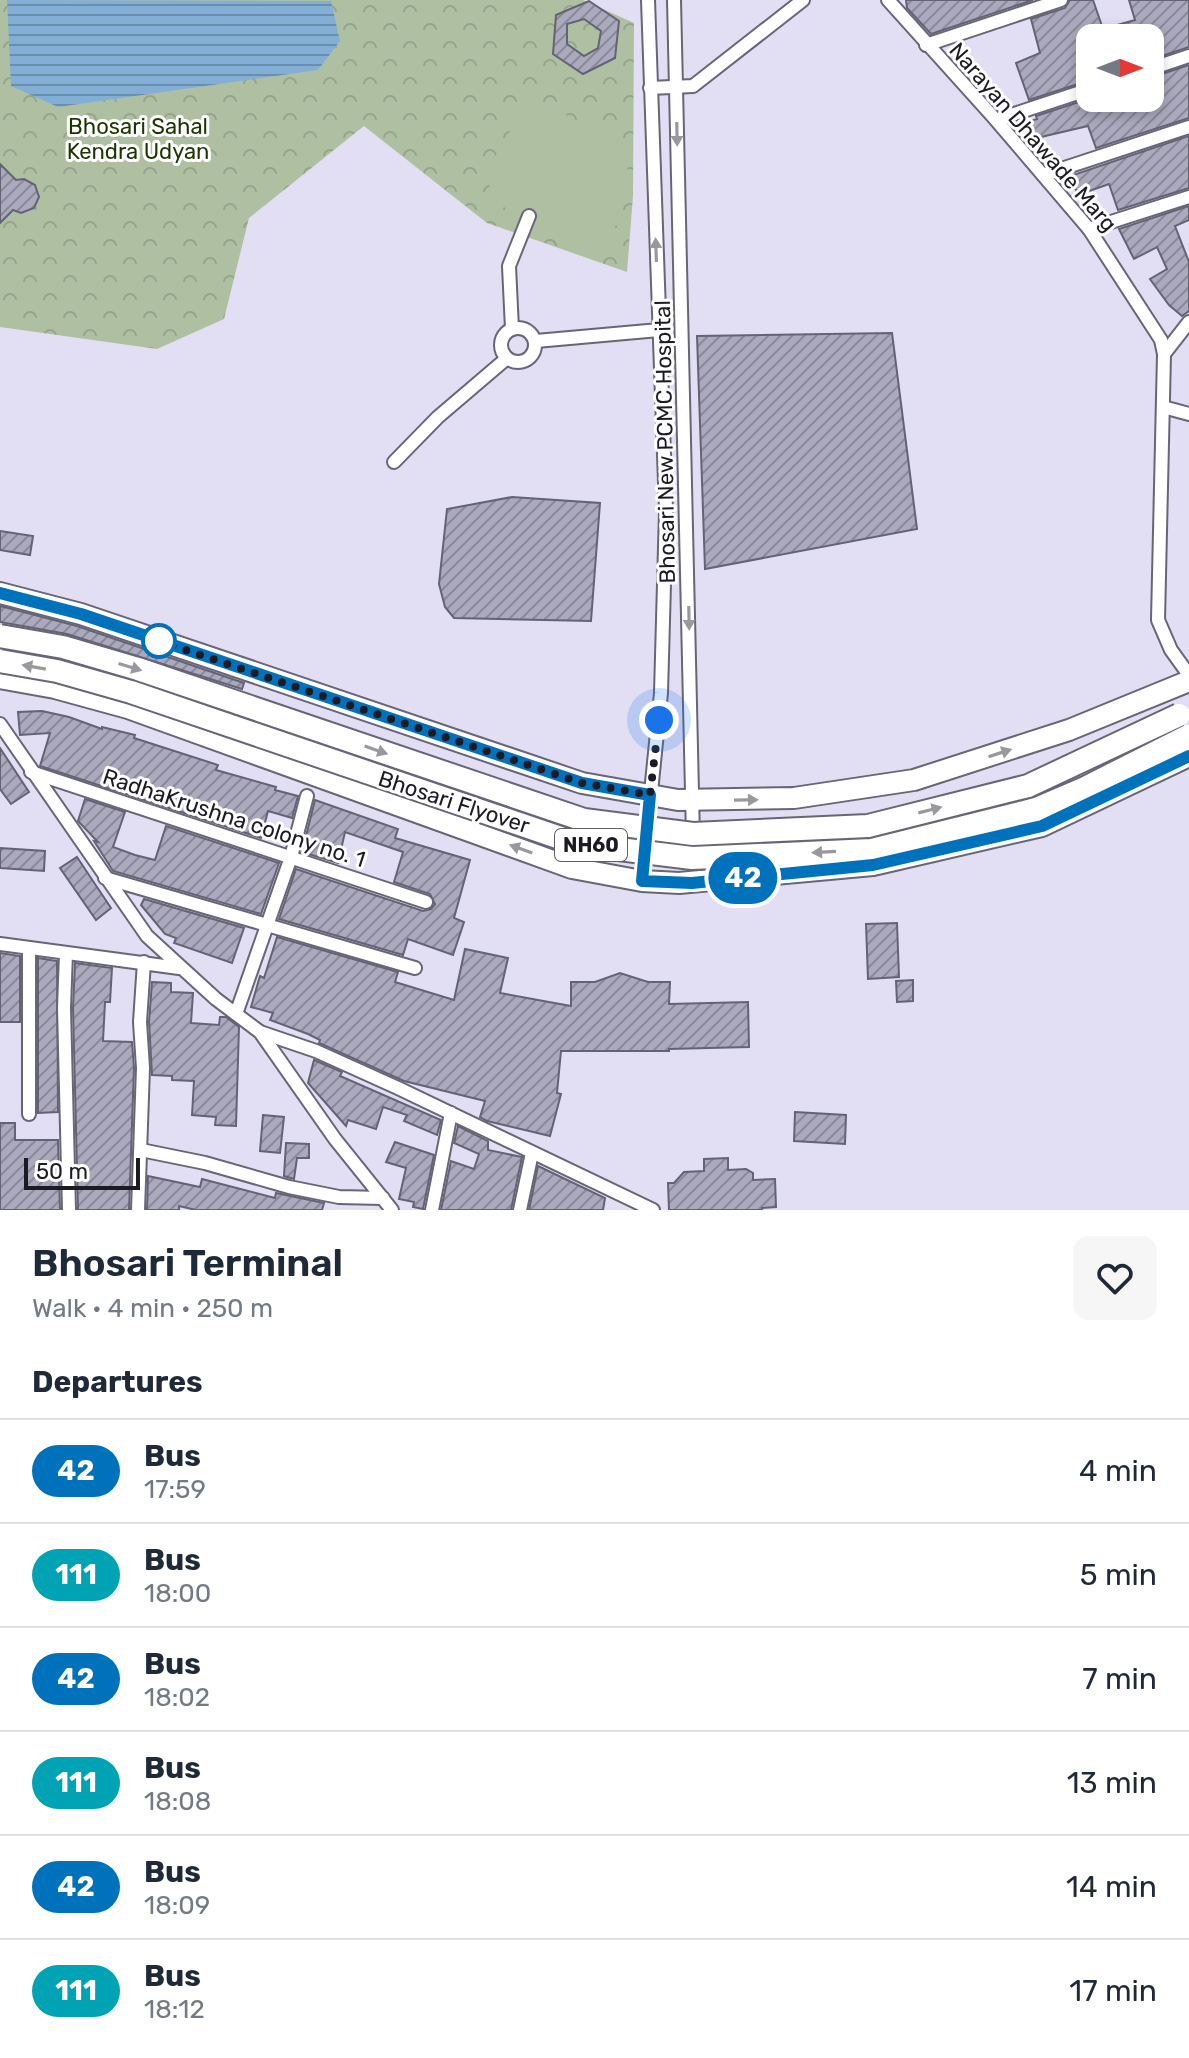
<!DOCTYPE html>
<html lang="en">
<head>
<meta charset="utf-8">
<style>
	:root { --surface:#fff; --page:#f6f6f7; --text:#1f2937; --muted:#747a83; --line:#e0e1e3 }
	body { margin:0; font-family:Rubik,sans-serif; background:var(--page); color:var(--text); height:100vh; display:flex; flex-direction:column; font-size:30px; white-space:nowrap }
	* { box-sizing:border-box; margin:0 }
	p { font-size:26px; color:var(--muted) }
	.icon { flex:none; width:44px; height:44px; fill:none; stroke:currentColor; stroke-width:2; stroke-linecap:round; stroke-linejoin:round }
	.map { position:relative; height:1210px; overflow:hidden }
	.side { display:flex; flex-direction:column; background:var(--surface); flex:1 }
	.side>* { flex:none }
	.badge { padding:0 16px; border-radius:26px; font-size:28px; line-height:52px }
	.needle { width:52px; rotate:90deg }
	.fabs { position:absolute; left:1076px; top:24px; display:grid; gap:16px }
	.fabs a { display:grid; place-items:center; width:88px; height:88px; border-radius:16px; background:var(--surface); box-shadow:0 4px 12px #0003; font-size:40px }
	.scale { position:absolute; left:24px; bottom:20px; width:116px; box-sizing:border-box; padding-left:8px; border:4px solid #1c1a22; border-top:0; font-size:22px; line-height:28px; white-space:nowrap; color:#1c1a22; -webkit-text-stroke:6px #fff; paint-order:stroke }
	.you { position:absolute; width:40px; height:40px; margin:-20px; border:6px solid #fff; border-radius:50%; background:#1a73e8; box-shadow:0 0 0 12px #1a73e833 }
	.map>.badge { position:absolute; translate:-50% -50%; box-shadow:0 0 0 4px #fff }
	h2 { padding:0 32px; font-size:30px; line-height:72px }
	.round { display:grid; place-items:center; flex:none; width:84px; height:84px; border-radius:16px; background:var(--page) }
	.headline { display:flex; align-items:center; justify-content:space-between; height:136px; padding:0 32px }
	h1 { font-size:38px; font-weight:600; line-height:60px }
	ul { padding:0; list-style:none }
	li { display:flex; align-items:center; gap:24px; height:104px; padding:0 32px; border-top:2px solid var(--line) }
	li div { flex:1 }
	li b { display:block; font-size:30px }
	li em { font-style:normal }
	li .badge { min-width:88px; font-weight:700; text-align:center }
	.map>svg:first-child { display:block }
	.park { fill:url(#park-crowns) }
	.garden { fill:#afc0a2 }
	.water { fill:url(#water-rules) }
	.building { fill:url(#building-hatch); stroke:#646375; stroke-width:2; fill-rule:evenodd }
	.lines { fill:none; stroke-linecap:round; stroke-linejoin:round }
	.minor-casing { stroke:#686577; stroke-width:16 }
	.primary-casing { stroke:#686577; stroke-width:24 }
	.minor { stroke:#fff; stroke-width:12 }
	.primary { stroke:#fff; stroke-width:20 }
	.trunk-bridge-casing { stroke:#686577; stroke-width:26; stroke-linecap:butt }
	.trunk-bridge { stroke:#fff; stroke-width:22 }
	.oneway { fill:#99989c }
	.line-casing { stroke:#fff; stroke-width:18 }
	.line { stroke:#0072bc; stroke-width:12 }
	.walk { stroke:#1c1a22; stroke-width:8; stroke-dasharray:0 14.4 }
	.stop-dot { fill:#fff; stroke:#0072bc; stroke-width:4 }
	.labels { text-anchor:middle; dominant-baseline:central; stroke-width:6; stroke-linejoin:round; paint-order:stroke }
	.shield { fill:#fff; stroke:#605f64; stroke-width:2 }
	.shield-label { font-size:20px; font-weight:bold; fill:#1c1a22 }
	.park-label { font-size:22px; fill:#1d3500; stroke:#fff }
	.street-label { font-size:22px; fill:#1c1a22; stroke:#fff }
</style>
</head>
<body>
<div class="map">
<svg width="1189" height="1210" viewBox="0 0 1189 1210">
	<defs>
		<pattern id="park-crowns" width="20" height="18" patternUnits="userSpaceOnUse" patternTransform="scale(2)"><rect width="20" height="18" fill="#afc0a2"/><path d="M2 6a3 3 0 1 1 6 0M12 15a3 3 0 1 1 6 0" fill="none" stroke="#96a48b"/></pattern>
		<pattern id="water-rules" width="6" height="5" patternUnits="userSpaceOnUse" patternTransform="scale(2)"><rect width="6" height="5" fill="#83afd7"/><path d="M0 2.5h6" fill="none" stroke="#6a8eae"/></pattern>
		<pattern id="building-hatch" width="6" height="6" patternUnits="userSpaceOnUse" patternTransform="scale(2)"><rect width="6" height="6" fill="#aaa9bd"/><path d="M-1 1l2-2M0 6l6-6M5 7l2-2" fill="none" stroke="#8a8999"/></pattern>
	</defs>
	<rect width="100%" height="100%" fill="#e2dff4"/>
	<!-- park -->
	<path class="park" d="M0 0H583L634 23 633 196 627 272 487 223 364 126 249 218 224 319 157 349 0 327Z"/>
	<!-- garden -->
	<path class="garden" d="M531 96 616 142 629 156 620 221 591 255 542 232 493 200 486 172Z"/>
	<!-- water -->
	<path class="water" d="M7 0 331 1 340 41 318 70 58 107 11 86Z"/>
	<!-- building -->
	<g class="building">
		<path d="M906 0H1033L931 34 907 8Z"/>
		<path d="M1070 0H1093L1103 29 1135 20 1129 0H1189V47L1150 60V38H1090V80L1029 100 1016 63 1040 53 1031 19 1065 8Z"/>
		<path d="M589 1 619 21 615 58 583 74 553 54 556 15ZM584 19 601 31 598 48 584 56 567 44V24Z"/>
		<path d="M1189 65V118L1096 148 1088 126 1028 140 1024 123 1037 119 1036 116 1091 98H1150V78Z"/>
		<path d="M1189 136V188L1118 210 1109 184 1078 195 1070 176Z"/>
		<path d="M0 164 16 180 24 179 35 185 39 197 34 208 21 213 13 210 0 223Z"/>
		<path d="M1189 206V220L1175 226 1189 262V311L1182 316 1169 305 1150 279 1167 269 1157 247 1134 259 1119 229Z"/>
		<path d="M892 333 917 529 705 569 697 336Z"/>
		<path d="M512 497 600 503 591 621 454 618 445 607 439 584 447 509Z"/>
		<path d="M0 531 33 536 30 555 0 550Z"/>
		<path d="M0 606 77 626 244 683 242 689 67 634 0 622Z"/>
		<path d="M42 711 69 717 102 729V727L135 735 134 738 218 765 216 770 276 787 275 790 298 796 292 818 268 811 261 838 40 766 50 733 20 735 18 712Z"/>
		<path d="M0 748 29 792 11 804 0 789Z"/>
		<path d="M85 799 125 812 113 847 135 855 155 860 166 826 279 863 261 914 113 871 94 841 98 842 78 821Z"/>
		<path d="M315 800 398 829 395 838 470 860 454 918 464 922 453 955 408 939 403 955 279 919 296 869 423 911 431 909 435 904 430 894 394 882 403 852 345 832 338 863 302 852Z"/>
		<path d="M0 848 45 851 44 871 0 868Z"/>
		<path d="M77 857 111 908 96 920 60 868Z"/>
		<path d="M144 899 244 928 232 963 174 943 176 938 165 934 141 905Z"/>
		<path d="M897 923 899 977 868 979 866 924Z"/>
		<path d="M277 937 398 972 395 982 454 1000 465 949 508 958 500 993 571 1006V982H595L620 973 648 982H670L669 1004 748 1002 749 1047 669 1049V1051H561L557 1093 561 1094 550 1136 487 1121 480 1117 485 1101 404 1081 319 1043 320 1040 308 1034 270 1020 273 1013 251 1007 260 976 264 978Z"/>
		<path d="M0 953 20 956V1022H0Z"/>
		<path d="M38 958 57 961 58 1112 38 1113Z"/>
		<path d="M75 963 112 968 110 1002H105L103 1041 132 1042 134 1068 129 1210H78L73 1008Z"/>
		<path d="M913 980V1001L897 1002 896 981Z"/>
		<path d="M152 982 171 983V992L193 993 191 1023 219 1025 220 1017H226L239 1027 236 1126 215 1125 216 1117 192 1115 194 1081 172 1080V1076L152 1075 149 1022Z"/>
		<path d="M314 1060 342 1072 340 1076 441 1120 437 1135 404 1121 407 1115 383 1107 376 1129 348 1120 346 1126 308 1083Z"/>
		<path d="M795 1112 846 1115 845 1144 794 1141Z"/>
		<path d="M263 1115 284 1117 280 1153 260 1151Z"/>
		<path d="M0 1123H15V1140H58L60 1210H0Z"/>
		<path d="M458 1126 488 1141V1150L522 1157 511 1210H441L451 1161 474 1169 479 1154 454 1143Z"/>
		<path d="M395 1142 434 1155 423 1209 413 1207 414 1202 399 1199 406 1168 386 1162Z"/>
		<path d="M286 1143 309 1144V1158H297L294 1179 284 1176Z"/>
		<path d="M728 1158V1170L746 1169 753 1173V1180L775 1179 776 1207 762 1208V1210H669L668 1183H674L684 1172 704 1171V1159Z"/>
		<path d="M538 1166 605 1198 603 1210H529Z"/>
		<path d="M148 1176 200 1187 202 1179 275 1198 276 1193 324 1203 322 1210H196L179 1206V1210H147Z"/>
	</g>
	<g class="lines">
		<defs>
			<g id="minor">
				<path d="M674 0 693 837"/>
				<path d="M888 0 996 120 1089 229 1161 340 1164 354 1158 620 1171 650 1189 675"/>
				<path d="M926 45 1061 0"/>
				<path d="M1150 69 1189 56"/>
				<path d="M650 88 693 86 803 0"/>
				<path d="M996 120 1090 89"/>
				<path d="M1043 175 1189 127"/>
				<path d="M1089 229 1189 197"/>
				<circle cx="518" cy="345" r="17"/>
				<path d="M512 329 509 266 529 216"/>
				<path d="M536 341 659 330"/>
				<path d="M1164 354 1189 322"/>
				<path d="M1163 407 1189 414"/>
				<path d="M394 462 438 417 506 359"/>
				<path d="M0 724 147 936 216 999 260 1032 335 1139 392 1210"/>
				<path d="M31 772 426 902"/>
				<path d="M647 832 661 693 666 511 648 0"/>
				<path d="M105 878 415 968"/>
				<path d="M0 944 179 968"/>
				<path d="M29 948V1114"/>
				<path d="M66 953 64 1008 69 1210"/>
				<path d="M236 1014 291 857 307 796"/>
				<path d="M260 1032 316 1051 398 1088 653 1210"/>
				<path d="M141 1150 205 1163 289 1187 339 1197 383 1198"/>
				<path d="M138 1210 143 1068 140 1022 144 962"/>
				<path d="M432 1210 451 1113"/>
				<path d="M520 1210 532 1153"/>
			</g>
			<g id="primary">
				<path d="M0 593 81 614 582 783 678 800 794 798 914 780 1069 730 1189 681"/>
				<path d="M0 678 55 688 128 708 572 868 642 881 679 883 873 865 1042 826 1189 756"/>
			</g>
		</defs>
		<!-- minor casing -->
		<use href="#minor" class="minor-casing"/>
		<!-- primary casing -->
		<use href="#primary" class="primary-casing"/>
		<!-- minor -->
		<use href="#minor" class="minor"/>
		<!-- primary -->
		<use href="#primary" class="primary"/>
		<defs>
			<g id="trunk-bridge">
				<path d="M0 636 63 647 138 669 584 820 693 834 868 826 1028 786 1179 715"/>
				<path d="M0 661 57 671 131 692 578 844 692 858 872 850 1036 809 1085 788 1188 736"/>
			</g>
		</defs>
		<!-- trunk-bridge casing -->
		<use href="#trunk-bridge" class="trunk-bridge-casing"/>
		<!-- trunk-bridge -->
		<use href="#trunk-bridge" class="trunk-bridge"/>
	</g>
	<!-- one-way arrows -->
	<defs><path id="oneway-solid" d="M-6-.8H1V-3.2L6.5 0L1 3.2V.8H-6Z" transform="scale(2)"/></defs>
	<g class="oneway">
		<use href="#oneway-solid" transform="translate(677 134) rotate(89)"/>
		<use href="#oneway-solid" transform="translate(656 250) rotate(-92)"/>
		<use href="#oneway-solid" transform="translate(689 618) rotate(89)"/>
		<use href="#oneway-solid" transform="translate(34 667) rotate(-170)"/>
		<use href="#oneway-solid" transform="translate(130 667) rotate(17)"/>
		<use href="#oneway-solid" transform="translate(376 750) rotate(19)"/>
		<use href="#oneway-solid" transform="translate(1000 753) rotate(-18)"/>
		<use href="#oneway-solid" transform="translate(746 800) rotate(-1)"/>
		<use href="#oneway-solid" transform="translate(930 810) rotate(-14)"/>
		<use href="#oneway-solid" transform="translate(521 849) rotate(-160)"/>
		<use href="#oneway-solid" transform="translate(824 852) rotate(177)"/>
	</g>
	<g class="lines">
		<defs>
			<path id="line" d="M0 593 81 614 582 783 650 795 642 881 692 883 873 865 1042 826 1189 756"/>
		</defs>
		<!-- line casing -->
		<use href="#line" class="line-casing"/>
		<!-- line -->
		<use href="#line" class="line"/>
		<!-- walk -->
		<path class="walk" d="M159 641 582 783 650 795 659 720"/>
	</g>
	<!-- markers -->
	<circle class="stop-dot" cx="159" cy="641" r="16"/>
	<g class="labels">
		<!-- shield labels -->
		<rect class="shield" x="555" y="829" width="72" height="32" rx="6"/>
		<g class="shield-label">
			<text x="591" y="845">NH60</text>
		</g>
		<!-- park labels -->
		<g class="park-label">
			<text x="138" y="126">Bhosari Sahal<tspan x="138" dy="25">Kendra Udyan</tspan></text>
		</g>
		<!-- street labels -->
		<g class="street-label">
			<text transform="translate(1033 137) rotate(49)">Narayan Dhawade Marg</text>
			<text transform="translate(665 442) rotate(-91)">Bhosari New PCMC Hospital</text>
			<text transform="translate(454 802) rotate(18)">Bhosari Flyover</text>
			<text transform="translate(234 818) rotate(18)">RadhaKrushna colony no. 1</text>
		</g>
	</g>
</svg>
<div class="fabs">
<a><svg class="needle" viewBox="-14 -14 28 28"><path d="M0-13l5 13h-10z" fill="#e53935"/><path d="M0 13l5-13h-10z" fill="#747a83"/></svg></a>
</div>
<div class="scale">50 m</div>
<div class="you" style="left:659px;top:720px"></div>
<b class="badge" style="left:743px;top:878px;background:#0072bc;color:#fff">42</b>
</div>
<section class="side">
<div class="headline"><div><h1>Bhosari Terminal</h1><p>Walk · 4 min · 250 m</p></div><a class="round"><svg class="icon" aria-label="heart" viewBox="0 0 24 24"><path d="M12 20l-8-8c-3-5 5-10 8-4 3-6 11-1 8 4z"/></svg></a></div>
<h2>Departures</h2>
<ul>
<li><span class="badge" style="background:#0072bc;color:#fff">42</span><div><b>Bus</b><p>17:59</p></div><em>4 min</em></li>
<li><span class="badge" style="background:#00a3b4;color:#fff">111</span><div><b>Bus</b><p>18:00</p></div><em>5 min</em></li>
<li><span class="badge" style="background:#0072bc;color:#fff">42</span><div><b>Bus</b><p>18:02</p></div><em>7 min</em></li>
<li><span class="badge" style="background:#00a3b4;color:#fff">111</span><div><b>Bus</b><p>18:08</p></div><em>13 min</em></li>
<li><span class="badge" style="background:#0072bc;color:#fff">42</span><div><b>Bus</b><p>18:09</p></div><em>14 min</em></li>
<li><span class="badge" style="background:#00a3b4;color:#fff">111</span><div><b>Bus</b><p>18:12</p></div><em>17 min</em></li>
</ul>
</section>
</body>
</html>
